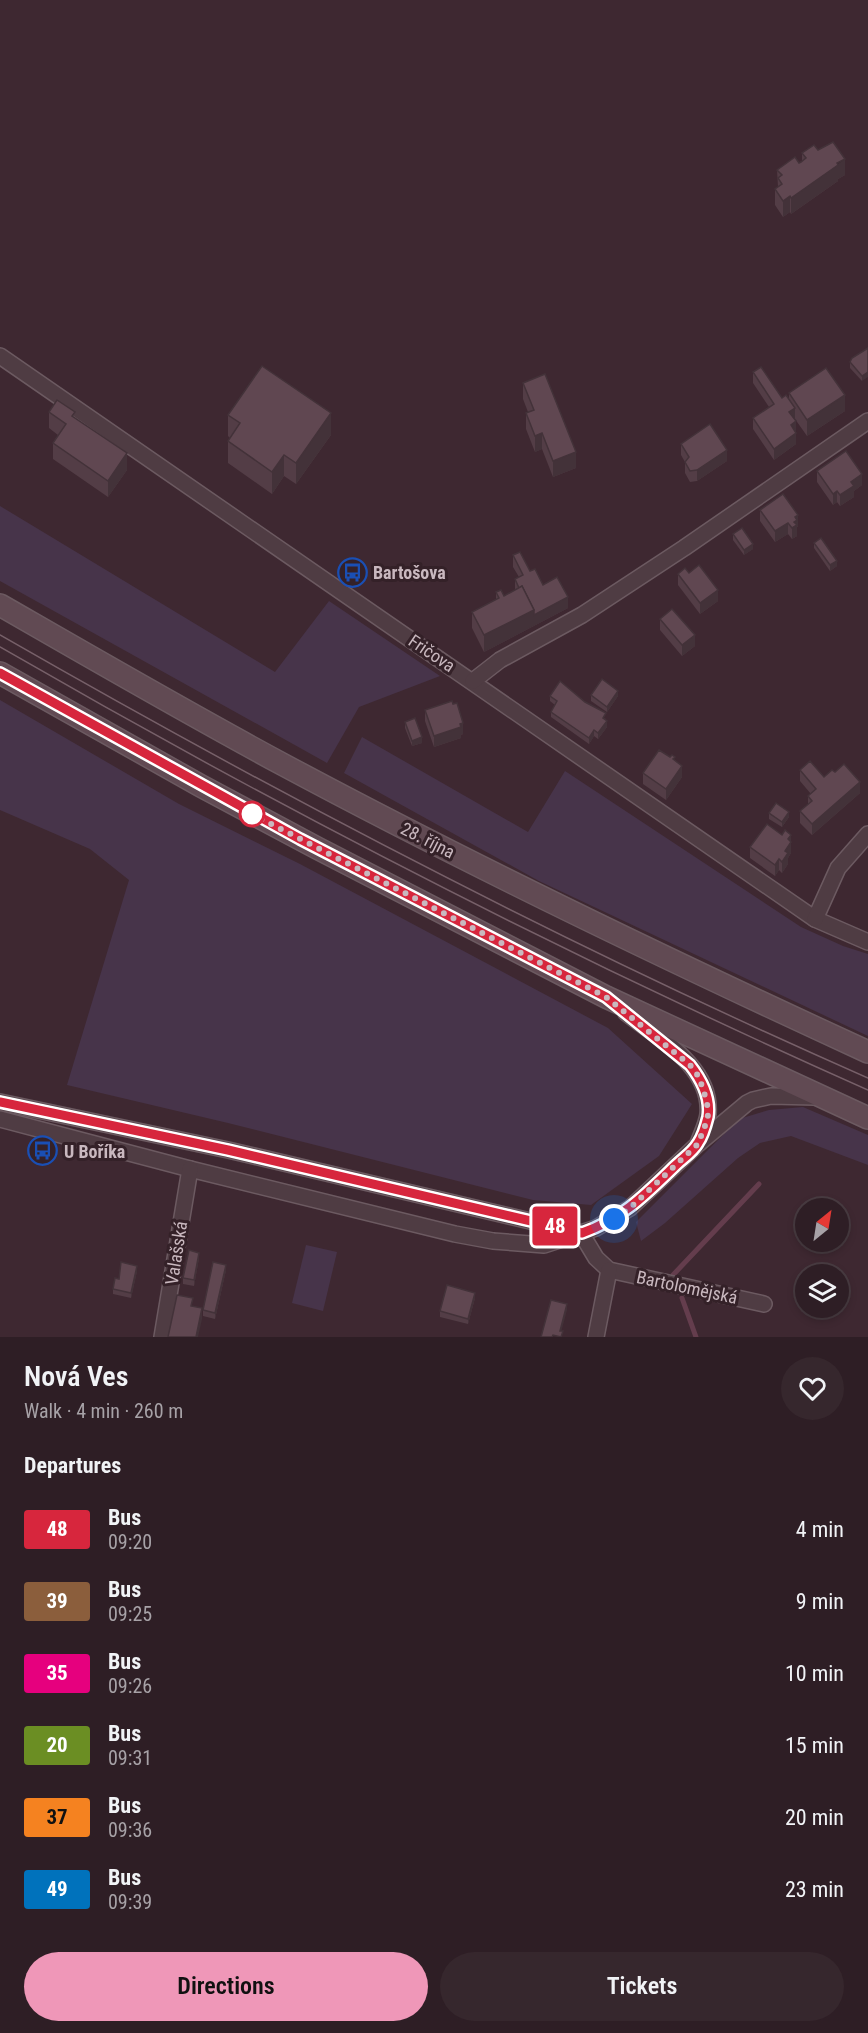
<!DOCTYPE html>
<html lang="en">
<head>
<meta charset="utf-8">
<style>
	:root { --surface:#2e1e25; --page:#36272d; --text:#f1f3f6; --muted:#a7a2a7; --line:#493c42; --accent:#ef97b8 }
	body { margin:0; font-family:"Roboto Condensed",sans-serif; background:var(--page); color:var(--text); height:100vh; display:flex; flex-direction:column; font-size:22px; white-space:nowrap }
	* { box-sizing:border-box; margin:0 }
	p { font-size:20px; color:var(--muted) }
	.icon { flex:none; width:33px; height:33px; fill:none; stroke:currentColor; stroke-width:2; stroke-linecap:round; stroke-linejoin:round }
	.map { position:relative; height:1337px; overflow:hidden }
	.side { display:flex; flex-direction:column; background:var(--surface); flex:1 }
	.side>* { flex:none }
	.badge { padding:0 12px; border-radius:4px; font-size:21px; line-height:39px }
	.needle { width:39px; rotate:30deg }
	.buttons { position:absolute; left:795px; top:1198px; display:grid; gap:12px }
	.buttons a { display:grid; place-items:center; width:54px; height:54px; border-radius:50%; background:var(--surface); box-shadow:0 3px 9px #0003,0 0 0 2px var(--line); font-size:30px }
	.you { position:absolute; width:30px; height:30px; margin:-15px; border:4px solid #fff; border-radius:50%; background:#1a73e8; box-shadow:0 0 0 9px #1a73e833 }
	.map>.badge { position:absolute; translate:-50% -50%; box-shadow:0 0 0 3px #fff }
	h2 { padding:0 24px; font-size:22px; line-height:54px }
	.round { display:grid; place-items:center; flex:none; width:63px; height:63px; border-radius:32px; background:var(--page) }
	.summary { display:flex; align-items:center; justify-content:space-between; height:102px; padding:0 24px }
	h1 { font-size:28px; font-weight:600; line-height:45px }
	.primary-button { display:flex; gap:12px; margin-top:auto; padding:12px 24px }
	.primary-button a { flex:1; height:69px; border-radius:36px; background:var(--accent); color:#111; font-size:24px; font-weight:600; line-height:69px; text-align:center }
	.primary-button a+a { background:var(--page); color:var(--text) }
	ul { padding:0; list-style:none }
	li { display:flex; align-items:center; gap:18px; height:72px; padding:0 24px }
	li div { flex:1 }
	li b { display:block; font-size:22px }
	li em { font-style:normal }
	li .badge { min-width:66px; font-weight:700; text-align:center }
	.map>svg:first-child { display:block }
	.green { fill:#47344a }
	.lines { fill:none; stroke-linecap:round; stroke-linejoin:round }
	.stream { stroke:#643d4d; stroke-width:5 }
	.minor-casing { stroke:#6c5a61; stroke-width:18 }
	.secondary-casing { stroke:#6c5a61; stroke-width:24 }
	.minor { stroke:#4f3c43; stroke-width:15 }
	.secondary { stroke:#614a53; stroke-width:21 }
	.tram { stroke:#776069; stroke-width:1.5 }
	.wall { fill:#533d46 }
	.shaded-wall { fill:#433239 }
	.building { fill:#604751; stroke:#433239; stroke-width:1.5 }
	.line-casing { stroke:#fff; stroke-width:14 }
	.line { stroke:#d7263d; stroke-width:9 }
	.walk { stroke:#c9b8bf; stroke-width:6; stroke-dasharray:0 10.8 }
	.stop-dot { fill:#fff; stroke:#d7263d; stroke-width:3 }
	.labels { text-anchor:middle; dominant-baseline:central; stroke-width:6; stroke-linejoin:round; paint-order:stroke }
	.poi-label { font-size:18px; font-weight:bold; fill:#c9b8bf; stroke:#342128; text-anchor:start }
	.street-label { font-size:18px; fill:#c9b8bf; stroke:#342128 }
</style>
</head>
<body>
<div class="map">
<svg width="868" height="1337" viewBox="0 0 868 1337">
	<rect width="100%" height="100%" fill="#3e2831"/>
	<!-- green -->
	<g class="green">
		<path d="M0 506 275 672 329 601 440 676 359 707 327 763 0 581Z"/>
		<path d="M0 700 179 804 300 864 608 1028 692 1104 659 1156 591 1205 533 1200 228 1123 67 1085 129 880 90 849 0 810Z"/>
		<path d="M362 737 528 832 565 771 801 927 843 946 868 954V1036L539 881 344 773Z"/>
		<path d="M803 1107 868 1135V1165L791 1136 760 1143 738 1158 665 1223 641 1241 636 1222 739 1119 769 1110Z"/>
		<path d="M306 1245 337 1252 323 1311 292 1303Z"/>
	</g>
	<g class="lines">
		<!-- stream -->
		<g class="stream">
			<path d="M673 1275 759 1184"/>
			<path d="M682 1298 696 1337"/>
		</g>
		<defs>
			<g id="minor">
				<path d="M0 356 815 919 868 942"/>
				<path d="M473 681 500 660 582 615 684 548 868 421"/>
				<path d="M815 919 838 868 868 834"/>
				<path d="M626 1013C658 1038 712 1066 708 1114 707 1123 702 1133 699 1141"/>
				<path d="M0 1102 228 1150 581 1233"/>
				<path d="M0 1119 190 1169 455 1234 493 1241 544 1245 596 1228 630 1208 698 1144 747 1103 753 1100 771 1096 814 1097"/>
				<path d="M581 1233 596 1258 609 1270 764 1304"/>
				<path d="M162 1337 190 1169"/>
				<path d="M596 1337 609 1270"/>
			</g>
			<g id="secondary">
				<path d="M0 605C94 659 187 713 282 764 474 867 670 961 868 1052"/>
				<path d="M0 673 201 786 317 848 606 997 868 1118"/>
			</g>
		</defs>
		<!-- minor casing -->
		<use href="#minor" class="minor-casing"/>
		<!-- secondary casing -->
		<use href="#secondary" class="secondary-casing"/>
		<!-- minor -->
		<use href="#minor" class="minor"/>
		<!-- secondary -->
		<use href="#secondary" class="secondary"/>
		<!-- tram -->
		<g class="tram">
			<path d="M0 635C282 797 570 947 868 1078"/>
			<path d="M0 647C282 810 571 958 868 1090"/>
		</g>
	</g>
	<!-- wall -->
	<g class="wall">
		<path d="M818 150 845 175 838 179V181L791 214 790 212 783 217 775 205V189L778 187 777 170 799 163 802 161V153Z"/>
		<path d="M868 348 862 381 850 368V362Z"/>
		<path d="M753 372 782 398 789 399V393L845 411 807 436 795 419 796 444 774 460 753 429V418L769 407 753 383Z"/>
		<path d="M523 383 576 468 553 477 542 449 535 452 526 429V413L528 412 523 399Z"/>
		<path d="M49 412 75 418 127 470 108 497 53 459V443L58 435 49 428Z"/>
		<path d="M228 415 331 435 296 484 284 476 272 494 228 463V441L230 438 228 436Z"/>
		<path d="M681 444 727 461 697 481 690 482 685 473V462L681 455Z"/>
		<path d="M817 471 862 485 854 491V497L840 506 837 502 833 505 817 482Z"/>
		<path d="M760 510 798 526 797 527V536L792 539 788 534 775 542 760 521Z"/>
		<path d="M733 534 753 549 744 555 733 540Z"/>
		<path d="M814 543 837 566 830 571 814 548Z"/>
		<path d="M513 555 568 608 484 652 472 628V612L496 600V592L504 596 515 590V579L519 577 513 567Z"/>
		<path d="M689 573 718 601 700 614 678 585V574Z"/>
		<path d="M660 619 695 646 682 656 660 630Z"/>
		<path d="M591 695 618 696 607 712 591 701Z"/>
		<path d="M550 696 606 719 605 720 607 727 598 739 594 736 589 744 551 717V712L555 705 550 701Z"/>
		<path d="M425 710 463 734 461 735V738L434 747 425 721Z"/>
		<path d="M405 722 422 743 412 746 405 728Z"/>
		<path d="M675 760 682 777 666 800 643 784V773Z"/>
		<path d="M800 770 824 777 835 772 860 793 812 835 800 823V811L808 804V796L811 794 800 781Z"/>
		<path d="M769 813 789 817 782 827 769 819Z"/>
		<path d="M782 835H791V853L788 858V864L782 873 779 870 775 876 750 858V847Z"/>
		<path d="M199 1258 194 1286 183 1284V1278Z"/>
		<path d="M226 1270 215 1319 203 1316V1310Z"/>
		<path d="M137 1271 131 1298 113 1294V1289Z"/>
		<path d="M475 1298 468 1324 440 1317V1311Z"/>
	</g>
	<!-- shaded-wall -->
	<g class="shaded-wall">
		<path d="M845 159V175L838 179V181L791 214V198Z"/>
		<path d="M790 196V212L783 217V201Z"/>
		<path d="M868 372V377L862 381V376Z"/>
		<path d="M845 395V411L807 436V420Z"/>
		<path d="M795 408V419L789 423V412Z"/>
		<path d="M331 413V435L296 484V463Z"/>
		<path d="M796 421V432L791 425Z"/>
		<path d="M542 433V449L535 452V436Z"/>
		<path d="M796 433V444L774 460V449Z"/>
		<path d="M727 450V461L697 481V470Z"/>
		<path d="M576 452V468L553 477V461Z"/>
		<path d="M127 453V470L108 497V481Z"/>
		<path d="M284 455V476L272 494V472Z"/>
		<path d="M862 474V485L854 491V497L840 506V495L851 482Z"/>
		<path d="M837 491V502L833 505V494Z"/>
		<path d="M798 515V526L797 527V536L792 539V528L795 517Z"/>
		<path d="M788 523V534L775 542V531Z"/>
		<path d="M753 544V549L744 555V550Z"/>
		<path d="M837 561V566L830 571V565Z"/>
		<path d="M718 590V601L700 614V603Z"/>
		<path d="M568 597V608L484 652V635L534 610Z"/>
		<path d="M695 635V646L682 656V645Z"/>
		<path d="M618 691V696L607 712V707Z"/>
		<path d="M607 721V727L598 739V733Z"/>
		<path d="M463 723V734L461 735V738L434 747V736Z"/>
		<path d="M594 730V736L589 744V738Z"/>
		<path d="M422 737V743L412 746V741Z"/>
		<path d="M682 766V777L666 800V789Z"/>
		<path d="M860 782V793L812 835V824Z"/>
		<path d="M789 812V817L782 827V822Z"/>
		<path d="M791 835V853L788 858V864L782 873V862L788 839Z"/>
		<path d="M779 859V870L775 876V865Z"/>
		<path d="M199 1253V1258L194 1286V1280Z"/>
		<path d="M226 1265V1270L215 1319V1313Z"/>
		<path d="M137 1266V1271L131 1298V1293Z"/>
		<path d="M475 1293V1298L468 1324V1319Z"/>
		<path d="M567 1304V1310L560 1336V1331Z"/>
		<path d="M202 1308V1319L198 1337H196Z"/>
	</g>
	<!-- building -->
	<g class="building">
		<path d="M833 142 845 159 837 163 838 165 791 198 790 196 783 201 775 189 782 184 778 178 782 175 777 170 795 157 799 163 801 162 806 158 802 153 814 145 818 150Z"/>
		<path d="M868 348V372L862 376 850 362 852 358Z"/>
		<path d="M262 366 331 413 296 463 284 455 272 472 228 441 240 423 228 415Z"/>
		<path d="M761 367 782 398 786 395 795 408 789 412 796 421 791 425 796 433 774 449 753 418 774 404 753 372Z"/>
		<path d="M826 368 845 395 807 420 789 393Z"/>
		<path d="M545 374 576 452 553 461 542 433 535 436 526 413 534 410 523 383Z"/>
		<path d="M57 400 75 412 72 416 127 453 108 481 53 443 66 424 49 412Z"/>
		<path d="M710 424 727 450 697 470 690 471 685 462 689 457 681 444Z"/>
		<path d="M846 451 862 474 851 482 854 486 840 495 837 491 833 494 817 471Z"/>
		<path d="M783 494 798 515 795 517 797 520 794 522 797 525 792 528 788 523 775 531 760 510Z"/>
		<path d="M742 528 753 544 744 550 733 534Z"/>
		<path d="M821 538 837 561 830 565 814 543Z"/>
		<path d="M520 552 530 571 535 569 543 585 557 577 568 597 534 615V610L522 586 519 588 515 579 523 575 513 555Z"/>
		<path d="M699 565 718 590 700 603 678 574 685 568 689 573Z"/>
		<path d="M522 586 534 610 484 635 472 612 499 598 496 592 501 590 504 596Z"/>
		<path d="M672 609 695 635 682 645 660 619Z"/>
		<path d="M602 679 618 691 607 707 591 695Z"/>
		<path d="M560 681 585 702 606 713 603 718 607 721 598 733 594 730 589 738 551 712 557 701 550 696Z"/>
		<path d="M452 701 453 704 457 703 463 723 460 724 461 727 434 736 425 710Z"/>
		<path d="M415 718 422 737 412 741 405 722Z"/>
		<path d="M659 750 670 757 672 755 675 757 673 759 682 766 666 789 643 773Z"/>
		<path d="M810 761 824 777 832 770 835 772 844 764 860 782 812 824 800 811 812 801 808 796 816 789 800 770Z"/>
		<path d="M776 803 789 812 782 822 769 813Z"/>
		<path d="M767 824 782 835 785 830 791 835 788 839 791 842 785 851 788 853 782 862 779 859 775 865 750 847Z"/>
		<path d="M189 1250 199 1253 194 1280 183 1278Z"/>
		<path d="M121 1262 137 1266 131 1293 113 1289 115 1278 119 1279Z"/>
		<path d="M213 1262 226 1265 215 1313 203 1310Z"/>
		<path d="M447 1285 475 1293 468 1319 440 1311Z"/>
		<path d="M177 1295 193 1298 191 1306 202 1308 196 1337H168Z"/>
		<path d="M551 1300 567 1304 560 1331H563L561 1337 553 1335 552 1337H541Z"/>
	</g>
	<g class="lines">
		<defs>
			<path id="line" d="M0 673 300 839 606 997 690 1065C701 1079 711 1098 708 1117 706 1125 703 1136 698 1143 693 1152 682 1159 675 1166 645 1195 622 1219 582 1233L228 1150 0 1102"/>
		</defs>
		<!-- line casing -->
		<use href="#line" class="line-casing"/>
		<!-- line -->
		<use href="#line" class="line"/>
		<!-- walk -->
		<path class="walk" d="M252 814 606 997 690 1065 699 1077 707 1102 708 1118 698 1144 630 1208 614 1219"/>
	</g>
	<!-- icons -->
	<defs>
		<symbol id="bus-ring" viewBox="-11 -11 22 22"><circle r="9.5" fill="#342128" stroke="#1a4fb4" stroke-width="1.5"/><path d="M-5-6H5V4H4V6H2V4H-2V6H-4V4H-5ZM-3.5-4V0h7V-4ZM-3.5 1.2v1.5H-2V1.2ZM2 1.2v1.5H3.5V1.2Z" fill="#1a4fb4"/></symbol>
	</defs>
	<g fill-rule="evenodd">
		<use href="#bus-ring" x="336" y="556" width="33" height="33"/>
		<use href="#bus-ring" x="26" y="1134" width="33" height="33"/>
	</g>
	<!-- markers -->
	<circle class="stop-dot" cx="252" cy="814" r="12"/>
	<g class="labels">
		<!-- poi labels -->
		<g class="poi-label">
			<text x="373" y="572">Bartošova</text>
			<text x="64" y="1151">U Boříka</text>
		</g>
		<!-- street labels -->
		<g class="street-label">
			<text transform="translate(432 653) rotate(34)">Fričova</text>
			<text transform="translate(428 840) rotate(27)">28. října</text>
			<text transform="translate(176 1253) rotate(-81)">Valašská</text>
			<text transform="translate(687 1287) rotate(12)">Bartolomějská</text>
		</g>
	</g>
</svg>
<div class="buttons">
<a><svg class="needle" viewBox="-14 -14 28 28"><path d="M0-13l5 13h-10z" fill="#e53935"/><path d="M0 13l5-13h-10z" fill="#a7a2a7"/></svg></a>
<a><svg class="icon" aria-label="layers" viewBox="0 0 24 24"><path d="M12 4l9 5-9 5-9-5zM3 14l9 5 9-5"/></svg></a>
</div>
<div class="you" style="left:614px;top:1219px"></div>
<b class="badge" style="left:555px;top:1226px;background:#d7263d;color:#fff">48</b>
</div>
<section class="side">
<div class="summary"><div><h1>Nová Ves</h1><p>Walk · 4 min · 260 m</p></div><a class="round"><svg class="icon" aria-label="heart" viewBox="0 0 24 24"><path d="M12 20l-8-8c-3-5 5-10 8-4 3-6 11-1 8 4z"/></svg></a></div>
<h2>Departures</h2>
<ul>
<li><span class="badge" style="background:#d7263d;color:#fff">48</span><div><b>Bus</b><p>09:20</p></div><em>4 min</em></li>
<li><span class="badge" style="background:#8b5e3c;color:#fff">39</span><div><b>Bus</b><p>09:25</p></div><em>9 min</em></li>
<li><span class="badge" style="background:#e6007e;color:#fff">35</span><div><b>Bus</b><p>09:26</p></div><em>10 min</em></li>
<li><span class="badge" style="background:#6b8e23;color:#fff">20</span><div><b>Bus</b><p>09:31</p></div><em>15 min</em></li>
<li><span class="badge" style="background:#f58220;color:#111">37</span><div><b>Bus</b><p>09:36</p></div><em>20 min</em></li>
<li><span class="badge" style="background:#0072bc;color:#fff">49</span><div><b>Bus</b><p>09:39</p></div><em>23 min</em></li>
</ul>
<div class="primary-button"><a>Directions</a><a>Tickets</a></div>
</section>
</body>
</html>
